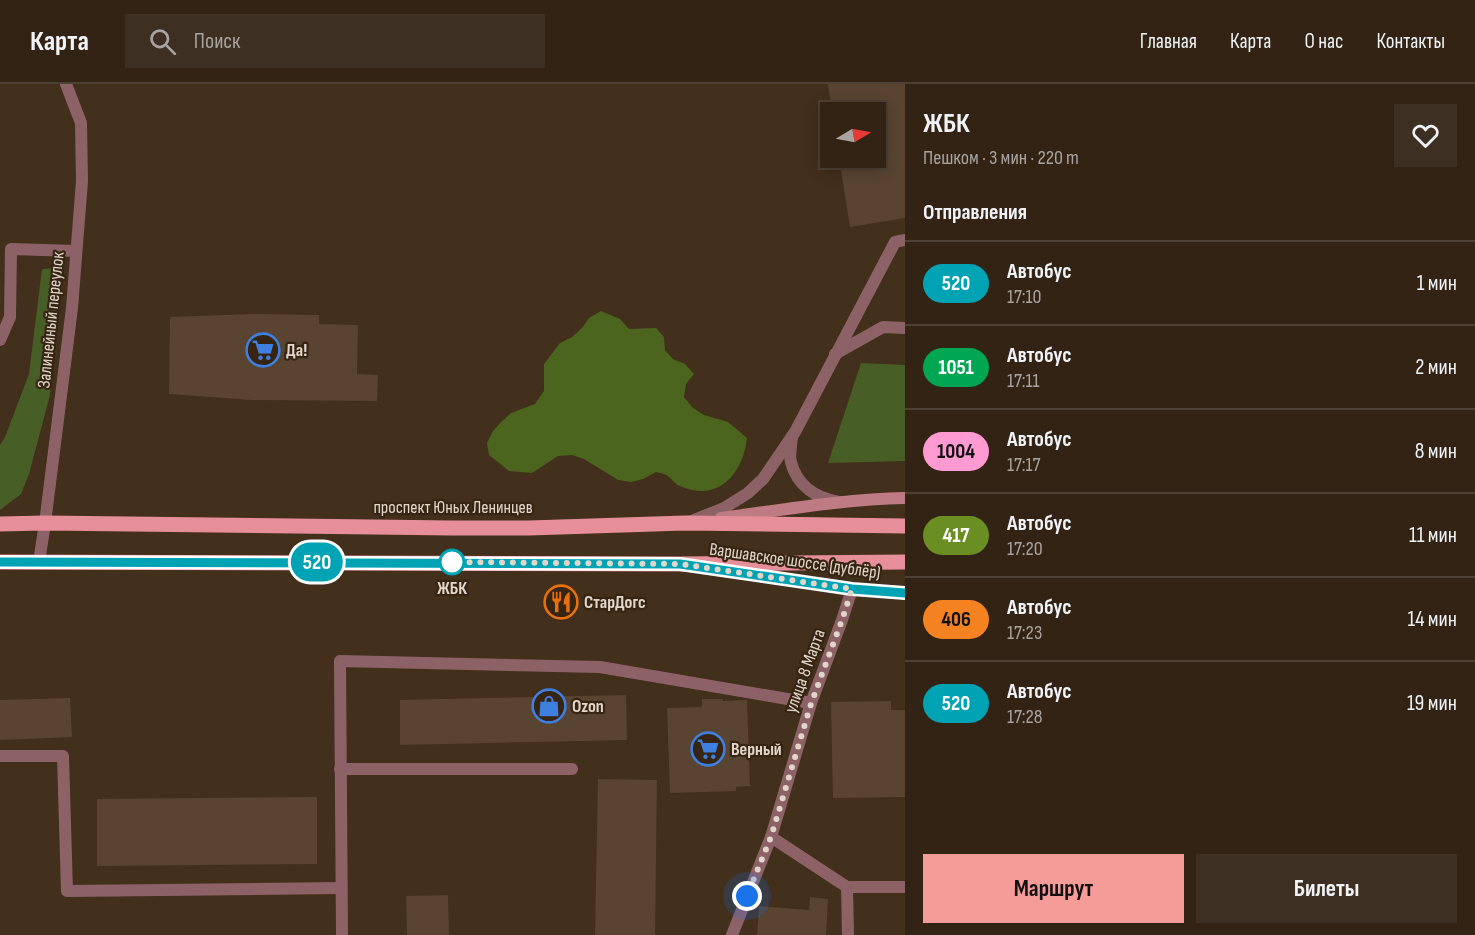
<!DOCTYPE html>
<html lang="ru">
<head>
<meta charset="utf-8">
<style>
	:root { --surface:#322315; --page:#3d2f22; --text:#f1f3f6; --muted:#a8a4a0; --line:#4d4034; --accent:#f59b98 }
	body { margin:0; font-family:"Sofia Sans Condensed",sans-serif; background:var(--page); color:var(--text); height:100vh; display:flex; flex-direction:column; font-size:22px; white-space:nowrap }
	* { box-sizing:border-box; margin:0 }
	p { font-size:20px; color:var(--muted) }
	.icon { flex:none; width:33px; height:33px; fill:none; stroke:currentColor; stroke-width:2; stroke-linecap:round; stroke-linejoin:round }
	.map { position:relative; flex:1; overflow:hidden }
	.drawer { display:flex; flex-direction:column; background:var(--surface); width:570px }
	.drawer>* { flex:none }
	.badge { padding:0 12px; border-radius:20px; font-size:21px; line-height:39px }
	.needle { width:39px; rotate:80deg }
	.tools { position:absolute; left:820px; top:18px; display:grid; gap:12px }
	.tools a { display:grid; place-items:center; width:66px; height:66px; border-radius:0px; background:var(--surface); box-shadow:0 3px 15px #0003,0 0 0 2px var(--line); font-size:30px }
	.you { position:absolute; width:30px; height:30px; margin:-15px; border:4px solid #fff; border-radius:50%; background:#1a73e8; box-shadow:0 0 0 9px #1a73e833 }
	.map>.badge { position:absolute; translate:-50% -50%; box-shadow:0 0 0 3px #fff }
	h2 { padding:0 18px; font-size:22px; line-height:54px }
	.round { display:grid; place-items:center; flex:none; width:63px; height:63px; border-radius:0px; background:var(--page) }
	.headline { display:flex; align-items:center; justify-content:space-between; height:102px; padding:0 18px }
	h1 { font-size:28px; font-weight:700; line-height:45px }
	.button { display:flex; gap:12px; margin-top:auto; padding:12px 18px }
	.button a { flex:1; height:69px; border-radius:0px; background:var(--accent); color:#111; font-size:24px; font-weight:700; line-height:69px; text-align:center }
	.button a+a { background:var(--page); color:var(--text) }
	ul { padding:0; list-style:none }
	li { display:flex; align-items:center; gap:18px; height:84px; padding:0 18px; border-top:2px solid var(--line) }
	li div { flex:1 }
	li b { display:block; font-size:22px }
	li em { font-style:normal }
	li .badge { min-width:66px; font-weight:700; text-align:center }
	header { display:flex; align-items:center; gap:36px; box-sizing:border-box; height:84px; padding:0 30px; background:var(--surface); border-bottom:2px solid var(--line) }
	header strong { font-size:28px }
	nav { display:flex; gap:33px; margin-inline-start:auto; font-size:21px }
	.search { width:420px; height:54px; background:var(--page); display:flex; align-items:center; gap:15px; box-sizing:border-box; padding:0 21px; border-radius:0px; color:var(--muted); font-size:22px }
	main { display:flex; flex:1; min-height:0 }
	.map>svg:first-child { display:block }
	.green { fill:#485e27 }
	.forest { fill:#4b641e }
	.building { fill:#584431 }
	.lines { fill:none; stroke-linecap:round; stroke-linejoin:round }
	.service { stroke:#8d6267; stroke-width:12 }
	.minor { stroke:#8d6267; stroke-width:12 }
	.secondary { stroke:#bf7b83; stroke-width:12 }
	.primary { stroke:#e68e99; stroke-width:15 }
	.line-casing { stroke:#fff; stroke-width:14 }
	.line { stroke:#00a3b4; stroke-width:9 }
	.walk { stroke:#e2d6cb; stroke-width:6; stroke-dasharray:0 10.8 }
	.stop-dot { fill:#fff; stroke:#00a3b4; stroke-width:3 }
	.labels { text-anchor:middle; dominant-baseline:central; stroke-width:4.5; stroke-linejoin:round; paint-order:stroke }
	.street-label { font-size:18px; fill:#e2d6cb; stroke:#372513 }
	.poi-label { font-size:18px; font-weight:bold; fill:#e2d6cb; stroke:#372513; text-anchor:start }
	.stop-label { font-size:18px; font-weight:bold; fill:#e2d6cb; stroke:#372513 }
</style>
</head>
<body>
<header>
<strong>Карта</strong>
<div class="search"><svg class="icon" aria-label="search" viewBox="0 0 24 24"><circle cx="10" cy="10" r="6"/><path d="M15 15l6 6"/></svg>Поиск</div>
<nav><a>Главная</a><a>Карта</a><a>О нас</a><a>Контакты</a></nav>
</header>
<main>
<div class="map">
<svg width="905" height="851" viewBox="0 0 905 851">
	<rect width="100%" height="100%" fill="#422f1c"/>
	<!-- green -->
	<g class="green">
		<path d="M58 184 50 311 29 390 21 410 0 426V361L5 353 29 290 42 185Z"/>
		<path d="M861 279 905 281V377L828 379Z"/>
	</g>
	<!-- forest -->
	<path class="forest" d="M601 227 620 235 629 245 656 244 664 253 665 266 673 275 685 280 694 290 686 300 684 313 693 324 704 331 728 338 747 354C743 390 718 419 680 402 675 400 673 396 669 393 666 390 660 389 656 388L643 395 631 398 618 396 584 375 572 371 558 372 532 389 509 387 489 371 487 359 493 347 501 338 511 329 535 320 544 307V280L560 259 572 253 582 244 589 234Z"/>
	<!-- building -->
	<g class="building">
		<path d="M828 0H905V134L850 143 839 74H876V28H832Z"/>
		<path d="M253 230 319 231V240L358 241 357 290 378 291 377 317 252 316 169 310 170 233Z"/>
		<path d="M626 611 627 656 400 661V616Z"/>
		<path d="M70 614 72 653 0 656V616Z"/>
		<path d="M702 615H723V617L747 616 750 702 736 703V707L670 709 667 624 702 623Z"/>
		<path d="M891 617V626H905V713L833 714 831 618Z"/>
		<path d="M598 695 657 696 655 851H595Z"/>
		<path d="M317 713V780L97 782V715Z"/>
		<path d="M448 811 449 851H407L406 812Z"/>
		<path d="M810 813 828 815 826 851H757L759 822 809 826Z"/>
	</g>
	<g class="lines">
		<!-- service -->
		<g class="service">
			<path d="M0 256 10 233 11 165 76 167"/>
			<path d="M835 270 883 243 905 244"/>
			<path d="M792 354C791 362 789 371 791 378 797 402 816 414 839 418"/>
			<path d="M689 438 724 424 748 409 763 395 795 348 895 158 905 156"/>
			<path d="M0 672H63L67 807 341 804"/>
			<path d="M340 685H572"/>
			<path d="M342 851 340 577 600 583 811 619"/>
			<path d="M848 851 847 803H905"/>
		</g>
		<!-- minor -->
		<g class="minor">
			<path d="M39 478 45 439 72 224 82 97 81 39 66 0"/>
			<path d="M771 753 847 803"/>
			<path d="M732 851 771 753 811 619 842 536 852 505"/>
		</g>
		<!-- secondary -->
		<g class="secondary">
			<path d="M721 434C782 426 844 415 905 414"/>
			<path d="M717 485 852 505 905 509"/>
		</g>
		<!-- primary -->
		<g class="primary">
			<path d="M0 440 45 439 452 444H529L685 439 905 442"/>
			<path d="M0 478 680 480 905 478"/>
		</g>
	</g>
	<g class="lines">
		<defs>
			<path id="line" d="M0 478 680 480 852 505 905 509"/>
		</defs>
		<!-- line casing -->
		<use href="#line" class="line-casing"/>
		<!-- line -->
		<use href="#line" class="line"/>
		<!-- walk -->
		<path class="walk" d="M452 478H450L680 480 852 505 842 536 811 620 771 753 747 812"/>
	</g>
	<!-- icons -->
	<defs>
		<symbol id="supermarket-ring" viewBox="-11 -11 22 22"><circle r="9.5" fill="#372513" stroke="#3f7fe0" stroke-width="1.5"/><path d="M-6-5.5h2.5l.6 2H6L4.5 2H-2.5L-4.4-4H-6ZM-1.5 3.2a1.3 1.3 0 1 0 .1 0ZM3 3.2a1.3 1.3 0 1 0 .1 0Z" fill="#3f7fe0"/></symbol>
		<symbol id="restaurant-ring" viewBox="-11 -11 22 22"><circle r="9.5" fill="#372513" stroke="#e8710a" stroke-width="1.5"/><path d="M-5-6h1v4h1v-4h1v4h1v-4h1v5L-1.5 .5V6h-2V.5L-5-1ZM5-6V6H3V1.5H1.5Q1.5-4 5-6Z" fill="#e8710a"/></symbol>
		<symbol id="shop-ring" viewBox="-11 -11 22 22"><circle r="9.5" fill="#372513" stroke="#3f7fe0" stroke-width="1.5"/><path d="M-5-2.5h2.3a2.7 3.5 0 0 1 5.4 0H5L5.5 6h-11ZM-1.5-2.5h3a1.5 2.3 0 0 0-3 0Z" fill="#3f7fe0"/></symbol>
	</defs>
	<g fill-rule="evenodd">
		<use href="#supermarket-ring" x="244" y="247" width="38" height="38"/>
		<use href="#restaurant-ring" x="542" y="499" width="38" height="38"/>
		<use href="#shop-ring" x="530" y="603" width="38" height="38"/>
		<use href="#supermarket-ring" x="689" y="646" width="38" height="38"/>
	</g>
	<!-- markers -->
	<circle class="stop-dot" cx="452" cy="478" r="12"/>
	<g class="labels">
		<!-- street labels -->
		<g class="street-label">
			<text transform="translate(51 236) rotate(-84)">Залинейный переулок</text>
			<text x="453" y="423">проспект Юных Ленинцев</text>
			<text transform="translate(795 477) rotate(8)">Варшавское шоссе (дублёр)</text>
			<text transform="translate(805 587) rotate(-70)">улица 8 Марта</text>
		</g>
		<!-- poi labels -->
		<g class="poi-label">
			<text x="286" y="266">Да!</text>
			<text x="584" y="518">СтарДогс</text>
			<text x="572" y="622">Ozon</text>
			<text x="731" y="665">Верный</text>
		</g>
		<!-- stop labels -->
		<g class="stop-label">
			<text x="452" y="504">ЖБК</text>
		</g>
	</g>
</svg>
<div class="tools">
<a><svg class="needle" viewBox="-14 -14 28 28"><path d="M0-13l5 13h-10z" fill="#e53935"/><path d="M0 13l5-13h-10z" fill="#a8a4a0"/></svg></a>
</div>
<div class="you" style="left:747px;top:812px"></div>
<b class="badge" style="left:317px;top:478px;background:#00a3b4;color:#fff">520</b>
</div>
<section class="drawer">
<div class="headline"><div><h1>ЖБК</h1><p>Пешком · 3 мин · 220 m</p></div><a class="round"><svg class="icon" aria-label="heart" viewBox="0 0 24 24"><path d="M12 20l-8-8c-3-5 5-10 8-4 3-6 11-1 8 4z"/></svg></a></div>
<h2>Отправления</h2>
<ul>
<li><span class="badge" style="background:#00a3b4;color:#fff">520</span><div><b>Автобус</b><p>17:10</p></div><em>1 мин</em></li>
<li><span class="badge" style="background:#00a651;color:#fff">1051</span><div><b>Автобус</b><p>17:11</p></div><em>2 мин</em></li>
<li><span class="badge" style="background:#ff9ad2;color:#111">1004</span><div><b>Автобус</b><p>17:17</p></div><em>8 мин</em></li>
<li><span class="badge" style="background:#6b8e23;color:#fff">417</span><div><b>Автобус</b><p>17:20</p></div><em>11 мин</em></li>
<li><span class="badge" style="background:#f58220;color:#111">406</span><div><b>Автобус</b><p>17:23</p></div><em>14 мин</em></li>
<li><span class="badge" style="background:#00a3b4;color:#fff">520</span><div><b>Автобус</b><p>17:28</p></div><em>19 мин</em></li>
</ul>
<div class="button"><a>Маршрут</a><a>Билеты</a></div>
</section>
</main>
</body>
</html>
